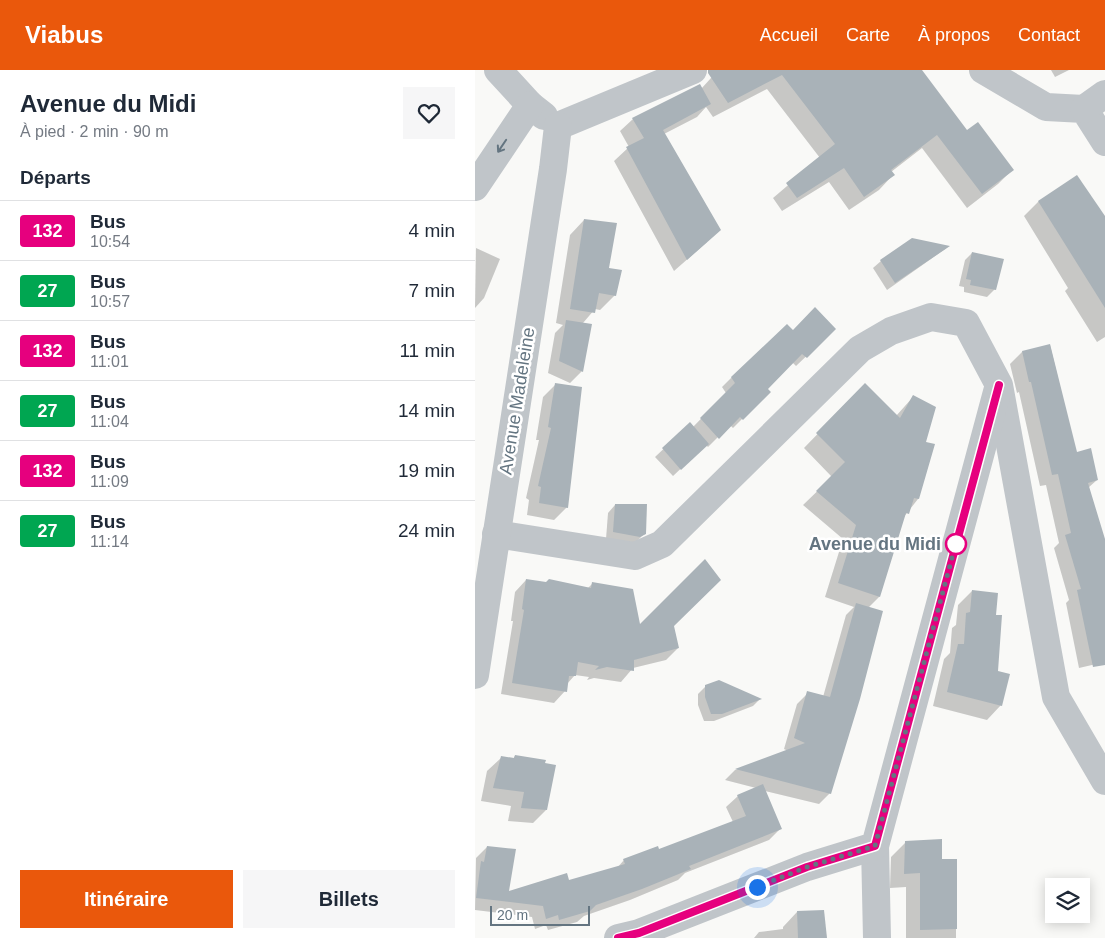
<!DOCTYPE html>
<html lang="fr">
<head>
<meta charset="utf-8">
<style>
	:root { --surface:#fff; --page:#f6f6f7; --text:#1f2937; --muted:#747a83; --line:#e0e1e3; --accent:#ea580c }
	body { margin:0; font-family:Arial,sans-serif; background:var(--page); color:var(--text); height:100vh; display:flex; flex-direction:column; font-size:19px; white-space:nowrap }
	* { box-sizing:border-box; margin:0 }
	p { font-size:16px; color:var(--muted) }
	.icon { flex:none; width:28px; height:28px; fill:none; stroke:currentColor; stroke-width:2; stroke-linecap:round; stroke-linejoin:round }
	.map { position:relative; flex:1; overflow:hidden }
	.panel { display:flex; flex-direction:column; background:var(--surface); width:475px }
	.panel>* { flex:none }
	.badge { padding:0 10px; border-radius:4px; font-size:18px; line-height:32px }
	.tools { position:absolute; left:570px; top:808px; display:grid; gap:10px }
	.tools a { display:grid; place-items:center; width:45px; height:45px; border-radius:0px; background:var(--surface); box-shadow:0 2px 12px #0003; font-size:25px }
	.scale { position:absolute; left:15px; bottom:12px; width:100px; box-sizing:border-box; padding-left:5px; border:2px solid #647581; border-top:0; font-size:14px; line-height:18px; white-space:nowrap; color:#647581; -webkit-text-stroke:4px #fff; paint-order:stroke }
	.you { position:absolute; width:25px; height:25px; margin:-12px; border:4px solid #fff; border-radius:50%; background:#1a73e8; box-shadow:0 0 0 8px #1a73e833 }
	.map>.badge { position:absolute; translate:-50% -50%; box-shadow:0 0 0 2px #fff }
	h2 { padding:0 20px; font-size:19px; line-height:45px }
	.round { display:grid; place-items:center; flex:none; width:52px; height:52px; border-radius:0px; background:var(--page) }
	.overview { display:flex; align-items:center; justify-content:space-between; height:85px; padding:0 20px }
	h1 { font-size:24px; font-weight:700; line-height:38px }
	.button { display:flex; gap:10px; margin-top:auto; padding:10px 20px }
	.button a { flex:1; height:58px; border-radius:0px; background:var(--accent); color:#fff; font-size:20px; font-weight:700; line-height:58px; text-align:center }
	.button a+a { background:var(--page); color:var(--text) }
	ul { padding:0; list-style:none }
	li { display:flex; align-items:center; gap:15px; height:60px; padding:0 20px; border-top:1px solid var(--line) }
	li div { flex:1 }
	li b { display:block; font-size:19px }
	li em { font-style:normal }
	li .badge { min-width:55px; font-weight:700; text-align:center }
	header { display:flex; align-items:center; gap:30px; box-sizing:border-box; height:70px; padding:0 25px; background:var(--accent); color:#fff }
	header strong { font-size:24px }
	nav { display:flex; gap:28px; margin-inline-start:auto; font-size:18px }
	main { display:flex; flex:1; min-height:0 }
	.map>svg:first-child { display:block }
	.shadow { fill:#0003 }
	.building { fill:#a9b2b8 }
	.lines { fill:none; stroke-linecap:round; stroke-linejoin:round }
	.minor { stroke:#c0c5c9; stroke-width:28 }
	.oneway { stroke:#647581 }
	.line-casing { stroke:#fff; stroke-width:11 }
	.line { stroke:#e6007e; stroke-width:8 }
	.walk { stroke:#647581; stroke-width:5; stroke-dasharray:0 9 }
	.stop-dot { fill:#fff; stroke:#e6007e; stroke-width:2.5 }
	.labels { text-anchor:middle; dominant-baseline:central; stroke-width:5; stroke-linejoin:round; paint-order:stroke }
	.street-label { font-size:18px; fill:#647581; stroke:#fff }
	.stop-label { font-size:18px; font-weight:bold; fill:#647581; stroke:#fff; text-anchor:end }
</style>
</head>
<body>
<header>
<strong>Viabus</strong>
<nav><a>Accueil</a><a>Carte</a><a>À propos</a><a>Contact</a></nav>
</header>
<main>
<section class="panel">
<div class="overview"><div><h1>Avenue du Midi</h1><p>À pied · 2 min · 90 m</p></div><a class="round"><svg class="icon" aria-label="heart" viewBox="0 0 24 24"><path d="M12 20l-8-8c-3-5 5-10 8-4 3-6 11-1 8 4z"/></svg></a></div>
<h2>Départs</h2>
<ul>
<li><span class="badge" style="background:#e6007e;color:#fff">132</span><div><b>Bus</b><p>10:54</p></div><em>4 min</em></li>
<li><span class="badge" style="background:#00a651;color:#fff">27</span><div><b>Bus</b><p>10:57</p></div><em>7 min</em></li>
<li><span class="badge" style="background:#e6007e;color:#fff">132</span><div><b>Bus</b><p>11:01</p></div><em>11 min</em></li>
<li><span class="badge" style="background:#00a651;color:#fff">27</span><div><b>Bus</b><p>11:04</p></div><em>14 min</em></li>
<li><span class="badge" style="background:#e6007e;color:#fff">132</span><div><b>Bus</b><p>11:09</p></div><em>19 min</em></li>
<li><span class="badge" style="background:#00a651;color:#fff">27</span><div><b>Bus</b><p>11:14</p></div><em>24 min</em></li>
</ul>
<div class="button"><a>Itinéraire</a><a>Billets</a></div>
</section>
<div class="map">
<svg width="630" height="868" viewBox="0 0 630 868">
	<rect width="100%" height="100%" fill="#f9f9f7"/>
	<!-- shadow -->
	<g class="shadow">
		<path d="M252 0H434L492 62 537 100 523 114 492 138 447 78 416 102 418 105 404 120 374 140 354 112 307 141 298 128 345 88 292 19 238 47 231 37 222 47 189 64 232 172 199 201 139 91 154 77 145 61 158 49 226 19 236 8Z"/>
		<path d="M576 0H594L580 7Z"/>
		<path d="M602 107 630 172V267L622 272 590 221 593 218 549 146 563 132Z"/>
		<path d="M109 150 140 225 125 240 120 239 108 253 107 301 95 313 73 303 80 263 88 255 81 253 95 165Z"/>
		<path d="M473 177 412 220 398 198 406 191Z"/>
		<path d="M1 178 25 189 9 228 0 238Z"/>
		<path d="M497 183 520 219 512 227 489 222V217L484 216 490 190Z"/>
		<path d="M360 259 321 296 317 292 292 319 294 322 258 358 255 355 233 377 231 375 198 406 180 387 215 354 218 357 251 323 247 317 257 307 318 262Z"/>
		<path d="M575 275 601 383 622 410 613 418 630 473V592L604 598 591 533 594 530 579 478 584 473 571 415 565 416 544 322 542 323 535 294 547 282Z"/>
		<path d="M81 314 92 437 79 450 52 445 54 430 51 428 64 370H61L68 327Z"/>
		<path d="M390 315 421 346 438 327 449 372 459 375 443 429 428 448 404 527 393 538 355 723 344 734 290 721 305 759 294 770 210 803 203 810 155 830 109 846 102 852 73 860 71 855 60 859 57 847 0 840 1 788 12 777 32 822 94 811 142 798 149 790 184 781 258 752 251 737 263 726 281 718 250 710 260 700 313 681 309 679 322 634 333 623 348 627 371 545 379 537 350 527 368 469 328 435 357 407 329 378Z"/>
		<path d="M140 435 170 463 162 471 156 474 131 469 133 443Z"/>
		<path d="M51 510 113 518 117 514 165 557 197 556 203 578 191 590 158 598 146 612 119 608 112 610 114 607 100 605 92 614 90 621 79 633 26 624 38 551H36L40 522Z"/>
		<path d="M497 521 520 546 521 602 526 635 512 650 458 636 469 589 475 583 477 558 481 555 483 535Z"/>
		<path d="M230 617 285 629 278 636 239 651H229L223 635V624Z"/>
		<path d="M40 686 71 740 58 753 33 751 36 736 6 731 12 701 26 688 38 689Z"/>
		<path d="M431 772 466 790H481V868H431V817L415 818 416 787Z"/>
		<path d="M322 842 350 868H279L284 862 308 859V857Z"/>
	</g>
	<!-- building -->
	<g class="building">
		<path d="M233 0H447L492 60 503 52 539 100 507 124 462 65 416 100 420 105 389 127 369 98 322 128 311 113 360 74 307 5 253 33 233 3Z"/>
		<path d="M225 14 236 34 188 60 246 160 212 190 151 77 169 68 157 48Z"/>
		<path d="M602 105 630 146V238L563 131Z"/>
		<path d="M109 149 142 153 134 198 147 200 141 226 124 223 120 243 95 239Z"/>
		<path d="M437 168 475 176 420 213 405 190Z"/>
		<path d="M497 182 529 189 521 220 495 215 496 210 491 209Z"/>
		<path d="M340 237 361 259 332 288 327 284 293 319 296 322 268 350 265 347 244 369 225 348 260 313 256 307 312 254 318 260Z"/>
		<path d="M91 250 117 254 108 302 84 291Z"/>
		<path d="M575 274 602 382 616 378 623 410 613 413 630 469V595L618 597 602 520 606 519 590 465 596 463 583 404 577 405 556 312H554L547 281Z"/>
		<path d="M80 313 107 317 93 438 64 433 66 417 63 416 76 358 73 357Z"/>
		<path d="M390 313 425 348 438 325 461 337 451 372 460 374 444 429 439 428 434 444 431 443 405 527 363 513 381 455 341 421 370 392 341 363Z"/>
		<path d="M215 352 234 374 206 400 187 378Z"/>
		<path d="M140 434H172L171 464 165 467 138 462Z"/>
		<path d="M230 489 246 510 199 556 204 578 159 590V601L132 597 120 600 124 596 103 592 101 606H94L92 622 37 613 49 540 47 539 51 509 71 512 74 509 116 518 117 512 158 519 165 554Z"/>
		<path d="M497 520 523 523 521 545H527L523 601 535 604 527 636 472 622 483 574H489L491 543 495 542Z"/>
		<path d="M381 533 408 541 385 629 356 724 260 699 330 673 319 668 332 621 355 627Z"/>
		<path d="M244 610 287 629 247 644H236L230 627V615Z"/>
		<path d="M40 685 71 690 70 693 81 695 72 740 46 738 49 722 18 718 26 686 39 688Z"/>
		<path d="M288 714 307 759 214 796 216 799 167 819 121 835 115 841 84 850 83 845 71 849 68 836 1 828 6 791 9 792 12 776 41 779 34 821 92 803 94 810 150 794 148 789 183 776 184 779 271 746 262 725Z"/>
		<path d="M467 769V789H482V859L445 860V803L429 804 430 771Z"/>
		<path d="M349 840 352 868H323L322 841Z"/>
	</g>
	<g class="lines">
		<!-- minor -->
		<g class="minor">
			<path d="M23 0 55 35 69 46"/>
			<path d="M508 0 571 37 609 39 630 72"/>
			<path d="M609 39 630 24"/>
			<path d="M83 56 218 0"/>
			<path d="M0 117 55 35"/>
			<path d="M21 464 160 486 187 474 385 279 416 261 456 247 491 253 524 315 581 627 630 711"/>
			<path d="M0 605 78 99 83 56"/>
			<path d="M400 776 402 868"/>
			<path d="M143 868 164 863 332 797 400 776 522 322"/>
		</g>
	</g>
	<!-- one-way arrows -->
	<defs><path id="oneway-shaft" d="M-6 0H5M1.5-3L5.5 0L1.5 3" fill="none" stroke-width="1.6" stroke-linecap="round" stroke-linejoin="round" transform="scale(1.25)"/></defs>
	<use class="oneway" href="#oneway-shaft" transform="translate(27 76) rotate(124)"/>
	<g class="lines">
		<defs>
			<path id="line" d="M143 868 164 863 332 797 400 776 524 315"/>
		</defs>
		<!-- line casing -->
		<use href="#line" class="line-casing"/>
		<!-- line -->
		<use href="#line" class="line"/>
		<!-- walk -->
		<path class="walk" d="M282 817 332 797 400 776 482 469 481 474"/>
	</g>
	<!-- markers -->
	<circle class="stop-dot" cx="481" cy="474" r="10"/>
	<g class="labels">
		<!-- street labels -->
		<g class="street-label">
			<text transform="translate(42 331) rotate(-81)">Avenue Madeleine</text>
		</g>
		<!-- stop labels -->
		<g class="stop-label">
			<text x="466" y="474">Avenue du Midi</text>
		</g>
	</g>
</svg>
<div class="tools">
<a><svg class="icon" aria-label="layers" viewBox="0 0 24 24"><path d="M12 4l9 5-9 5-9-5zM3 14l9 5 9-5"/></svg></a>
</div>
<div class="scale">20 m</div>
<div class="you" style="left:282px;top:817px"></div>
</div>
</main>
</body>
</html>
